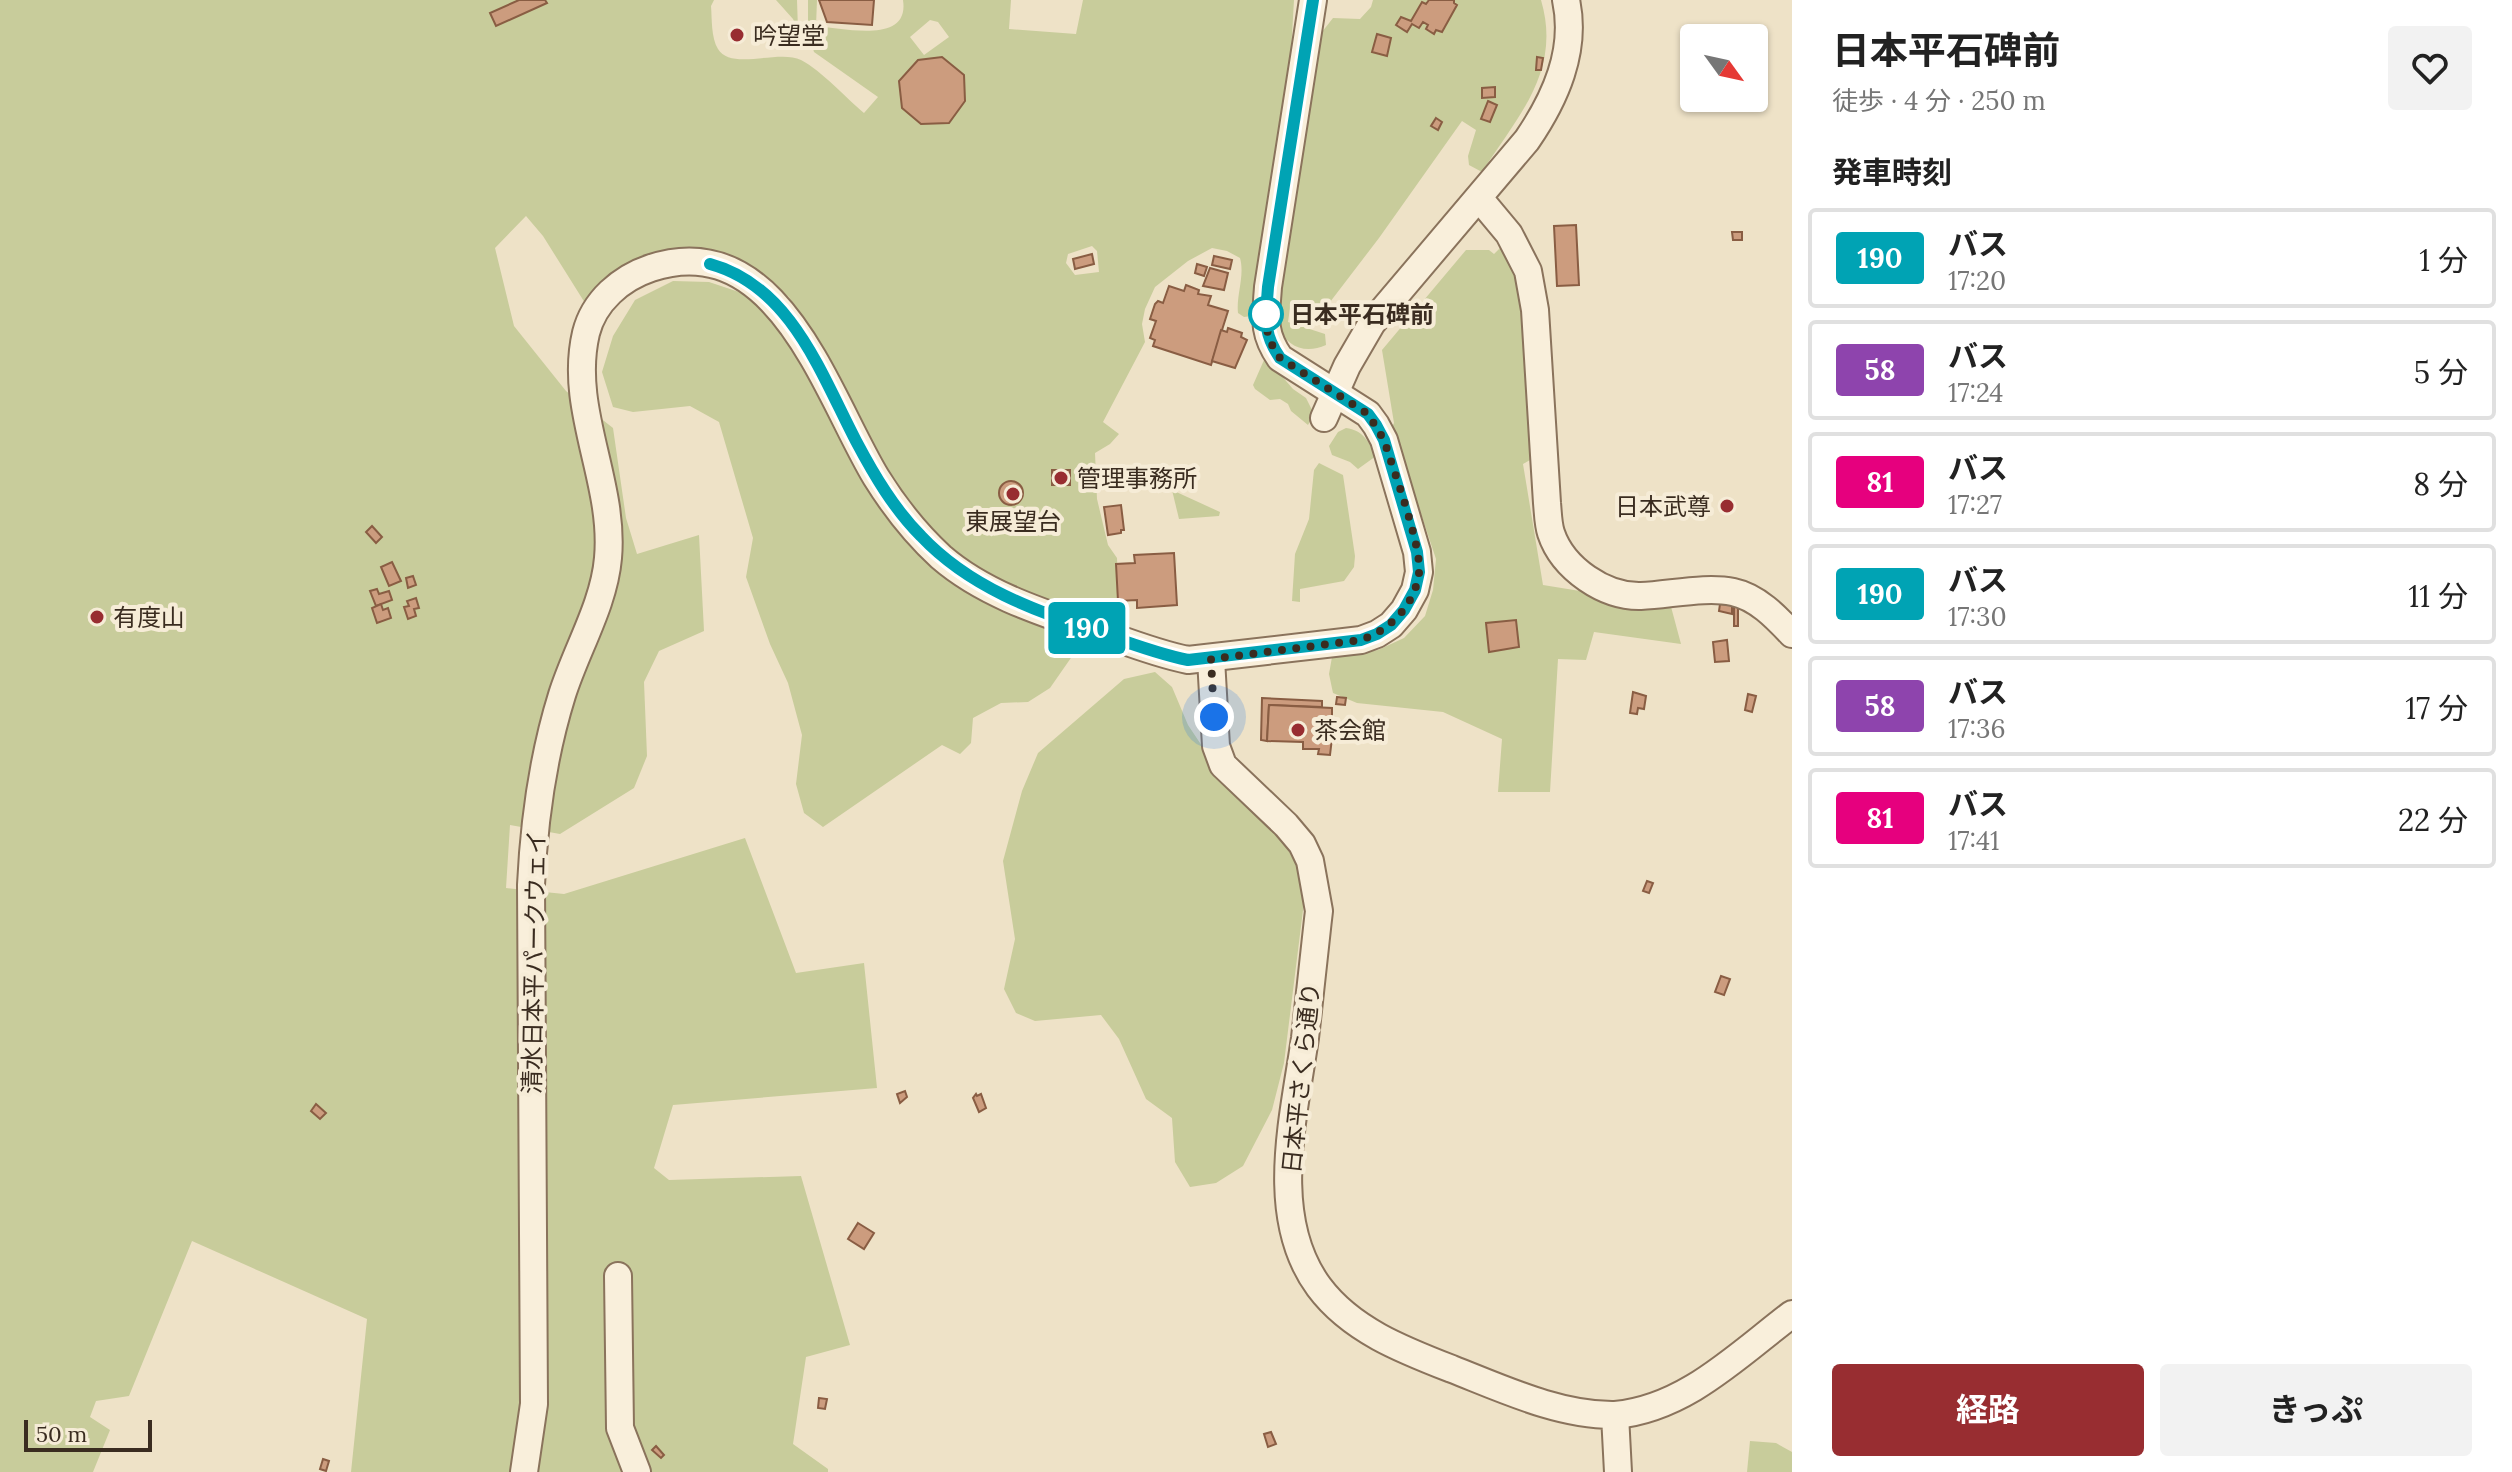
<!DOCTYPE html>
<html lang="ja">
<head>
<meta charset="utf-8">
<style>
	:root { --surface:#fff; --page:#f2f2f2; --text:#222; --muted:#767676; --line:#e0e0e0; --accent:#982d31 }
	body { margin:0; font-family:Lora,"Noto Sans JP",serif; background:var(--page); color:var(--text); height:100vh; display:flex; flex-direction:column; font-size:30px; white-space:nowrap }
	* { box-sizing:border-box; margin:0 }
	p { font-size:26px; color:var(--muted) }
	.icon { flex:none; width:44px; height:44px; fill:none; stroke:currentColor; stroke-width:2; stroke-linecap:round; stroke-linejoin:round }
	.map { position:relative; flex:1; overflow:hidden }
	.details { display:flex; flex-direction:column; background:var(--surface); width:720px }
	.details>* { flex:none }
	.badge { padding:0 16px; border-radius:6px; font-size:28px; line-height:52px }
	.needle { width:52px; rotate:123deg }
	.fabs { position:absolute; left:1680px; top:24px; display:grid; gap:16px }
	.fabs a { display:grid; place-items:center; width:88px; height:88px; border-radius:8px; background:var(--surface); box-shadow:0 2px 6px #0004; font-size:40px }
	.scale { position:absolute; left:24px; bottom:20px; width:128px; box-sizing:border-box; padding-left:8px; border:4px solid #3a2c20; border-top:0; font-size:22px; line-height:28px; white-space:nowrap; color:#3a2c20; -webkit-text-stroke:6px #f6ecd7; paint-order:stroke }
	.you { position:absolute; width:40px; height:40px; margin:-20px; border:6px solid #fff; border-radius:50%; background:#1a73e8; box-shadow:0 0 0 12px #1a73e833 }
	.map>.badge { position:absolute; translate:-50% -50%; box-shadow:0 0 0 4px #fff }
	h2 { padding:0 40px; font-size:30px; line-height:72px }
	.round { display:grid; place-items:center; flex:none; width:84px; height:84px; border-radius:8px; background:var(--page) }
	.head { display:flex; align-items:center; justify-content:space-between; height:136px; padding:0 40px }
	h1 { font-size:38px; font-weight:700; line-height:60px }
	.action { display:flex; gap:16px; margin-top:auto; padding:16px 40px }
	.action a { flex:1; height:92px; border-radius:8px; background:var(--accent); color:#fff; font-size:32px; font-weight:700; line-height:92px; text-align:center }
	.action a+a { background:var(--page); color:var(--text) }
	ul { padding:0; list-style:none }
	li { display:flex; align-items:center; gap:24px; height:100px; margin:0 16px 12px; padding:0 24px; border:4px solid var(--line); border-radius:8px }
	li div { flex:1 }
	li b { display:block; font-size:30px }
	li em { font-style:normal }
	li .badge { min-width:88px; font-weight:700; text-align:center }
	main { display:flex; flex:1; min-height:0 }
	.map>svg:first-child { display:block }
	.green { fill:#c8cc9b; fill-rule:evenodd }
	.building { fill:#cc9c7e; stroke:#895d43; stroke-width:2 }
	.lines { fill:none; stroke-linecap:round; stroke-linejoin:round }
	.minor-casing { stroke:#8a735c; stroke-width:30 }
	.minor { stroke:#f9efdb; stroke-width:26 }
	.line-casing { stroke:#fff; stroke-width:18 }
	.line { stroke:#00a3b4; stroke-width:12 }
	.walk { stroke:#3a2c20; stroke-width:8; stroke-dasharray:0 14.4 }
	.poi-dot { fill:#982d31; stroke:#f6ecd7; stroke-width:3 }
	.stop-dot { fill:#fff; stroke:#00a3b4; stroke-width:4 }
	.labels { text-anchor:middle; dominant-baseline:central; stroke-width:8; stroke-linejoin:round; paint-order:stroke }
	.poi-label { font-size:24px; fill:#3a2c20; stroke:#f6ecd7; text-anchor:start }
	.stop-label { font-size:24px; font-weight:bold; fill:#3a2c20; stroke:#f6ecd7; text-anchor:start }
	.street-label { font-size:24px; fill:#3a2c20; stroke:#f6ecd7 }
</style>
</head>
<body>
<main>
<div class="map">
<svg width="1792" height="1472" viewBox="0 0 1792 1472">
	<rect width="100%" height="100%" fill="#eee2c7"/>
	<!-- green -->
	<g class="green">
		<path d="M0 0H714L711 6C712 18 711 38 718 49 731 71 779 49 801 60 822 71 846 98 864 113L878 97 814 52 808 32V0H817L816 26C843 28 910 45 903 0H1011L1009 29 1076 34 1083 0H1294L1290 70 1256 308 1252 316 1244 317 1238 313C1236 295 1245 276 1240 258L1227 251 1212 248 1188 261 1155 287 1145 309 1142 324 1145 342 1103 422 1119 434 1110 444 1095 453 1097 499 1108 545 1117 558 1119 607 1110 626 1016 591 954 553 906 503 830 362 789 297 740 261 704 257 585 303 543 236 526 216 495 248 514 326 566 391 613 428 626 518 637 554 699 535 704 631 659 651 644 682 647 756 634 788 560 834 510 825 506 888 564 894 745 838 796 973 864 963 877 1088 673 1105 654 1168 669 1180 801 1176 850 1345 806 1357 793 1444 828 1469V1472H351L367 1319 192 1241 129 1396 96 1401 90 1417 110 1430 93 1472H0ZM930 20 938 22 949 37 924 55 910 37ZM1092 246 1097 251 1099 272 1075 275 1066 263 1068 254Z"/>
		<path d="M776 0H797L798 30 793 19Z"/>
		<path d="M1373 0H1541C1562 71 1518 116 1482 172L1469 165 1468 156 1476 130 1462 121 1379 238 1327 306 1291 301 1288 322 1325 334 1326 345C1306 354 1286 348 1278 325 1275 317 1276 307 1275 298L1322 32 1333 18 1360 19 1371 7Z"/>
		<path d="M1504 244 1519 274 1535 457 1523 464 1543 585 1580 591 1601 602 1619 608 1670 603 1681 644 1594 632 1586 660 1558 659 1550 792H1498L1502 739 1443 712 1357 703 1333 693 1329 674 1332 657 1378 650 1404 638 1425 616 1433 590 1436 559 1392 427 1394 423 1382 350 1466 250H1489L1494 254Z"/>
		<path d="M673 281 709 282 748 295 773 321 802 364 869 492 902 533 1003 609 1082 642 1050 688 1028 702 1001 703 973 718 971 743 960 754 942 745 823 827 804 813 796 784 802 735 788 683 770 644 746 577 753 538 719 422 690 406 633 412 613 407 602 372 613 336 635 300Z"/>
		<path d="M1268 351 1280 374 1293 389 1306 398 1314 414 1308 425 1291 411 1288 404 1280 399 1270 400 1255 389 1253 385Z"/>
		<path d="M1346 428C1363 430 1369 442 1376 456L1358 469 1350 462 1332 455 1329 446 1338 432Z"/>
		<path d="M1319 463 1343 475 1355 556 1354 567 1344 581 1300 589V602L1292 601 1295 554 1309 519 1314 470Z"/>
		<path d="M1172 490 1220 512 1219 516 1179 519Z"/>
		<path d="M1155 672 1172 687 1188 725 1206 752 1285 841 1301 872 1304 902 1284 1063 1272 1110 1243 1166 1216 1183 1190 1187 1175 1162 1172 1118 1146 1099 1119 1039 1101 1015 1035 1021 1016 1013 1004 989 1015 939 1003 861 1022 791 1038 753 1124 679Z"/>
		<path d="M1750 1441 1776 1443 1792 1452V1472H1747Z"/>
	</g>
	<!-- building -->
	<g class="building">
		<path d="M519 0H545L547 3 496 26 490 13Z"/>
		<path d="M819 0H874L872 25 827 22Z"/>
		<path d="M1429 0H1454V3L1457 5 1442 32 1436 30 1434 34 1426 29 1428 25 1423 22 1419 28 1412 24 1407 32 1396 25 1401 17 1411 21 1422 2 1426 4Z"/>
		<path d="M1377 34 1391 38 1387 56 1372 52Z"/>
		<path d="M942 57 964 75 965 101 949 123 921 124 902 108 899 81 918 60Z"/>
		<path d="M1537 57 1543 58 1541 70H1536Z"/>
		<path d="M1495 87V97L1482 98V88Z"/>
		<path d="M1488 101 1497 105 1490 122 1481 119Z"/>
		<path d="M1436 118 1442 122 1438 130 1431 126Z"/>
		<path d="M1576 225 1579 285 1557 286 1554 226Z"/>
		<path d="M1732 232H1742V240H1733Z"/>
		<path d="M1092 254 1094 264 1075 269 1073 259Z"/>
		<path d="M1214 256 1232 260 1230 269 1212 265Z"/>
		<path d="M1197 264 1207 267 1204 276 1195 273Z"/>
		<path d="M1210 268 1228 273 1224 290 1203 286Z"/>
		<path d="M1186 285 1199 290 1198 294 1211 296 1208 305 1228 311 1211 365 1153 346 1155 340 1150 338 1156 321 1150 319 1155 304 1158 301 1163 303 1169 286 1184 291Z"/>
		<path d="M1228 328 1242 333 1241 337 1247 340 1235 368 1212 361 1221 330 1227 332Z"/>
		<rect x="1052" y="470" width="18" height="15"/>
		<circle cx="1011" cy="493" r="12"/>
		<path d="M1121 505 1124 530H1121V533L1108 535 1104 507Z"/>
		<path d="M372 526 382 537 376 543 366 532Z"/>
		<path d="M1174 553 1177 605 1137 608V600L1118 601 1116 564 1135 563 1134 555Z"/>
		<path d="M392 562 401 581 389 586 381 567Z"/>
		<path d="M413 576 416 585 408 588 406 578Z"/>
		<path d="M377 589 379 594 389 591 392 600 376 606 370 591Z"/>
		<path d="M416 598 419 608 414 609 416 616 408 619 404 607 409 606 407 601Z"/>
		<rect x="1734" y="603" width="4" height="23"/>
		<path d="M381 604 383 610 388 608 391 618 377 623 372 608Z"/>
		<path d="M1720 604 1732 605V614L1719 611Z"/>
		<path d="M1516 620 1519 647 1489 652 1486 623Z"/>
		<path d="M1727 640 1729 661 1715 662 1713 642Z"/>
		<path d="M1633 692 1646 696 1644 709 1638 708 1637 714 1630 713Z"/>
		<path d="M1748 694 1756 696 1752 712 1745 710Z"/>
		<path d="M1337 697 1346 698 1345 705 1336 704Z"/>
		<path d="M1262 698 1322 701V707L1269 705 1267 741 1261 740Z"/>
		<path d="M1269 705 1332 708V723L1328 722 1327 738H1332L1330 755 1318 754 1319 749H1303V742L1267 741Z"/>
		<path d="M1647 881 1653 883 1649 893 1643 891Z"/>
		<path d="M1721 976 1730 979 1724 995 1715 992Z"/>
		<path d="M905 1091 907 1097 900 1103 897 1094Z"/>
		<path d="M976 1094 977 1096 981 1094 986 1108 979 1112 973 1098Z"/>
		<path d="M316 1104 326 1113 320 1119 311 1111Z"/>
		<path d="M858 1223 874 1233 864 1249 848 1239Z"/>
		<path d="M819 1398 827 1399 825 1409 818 1408Z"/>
		<path d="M1271 1432 1276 1444 1268 1447 1264 1434Z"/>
		<path d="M656 1446 664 1455 661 1458 652 1450Z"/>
		<path d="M323 1459 329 1461 326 1471 320 1469Z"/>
	</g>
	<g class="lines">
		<defs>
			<g id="minor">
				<path d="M1479 198 1509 234 1528 271 1535 310 1547 503C1548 513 1548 524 1551 533 1563 569 1605 597 1641 596 1669 595 1706 586 1733 592 1757 597 1776 617 1792 634"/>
				<path d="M1324 418 1347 366 1372 323 1527 140C1555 99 1577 51 1566 0"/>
				<path d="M1211 659 1216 746 1223 765 1286 825 1302 844 1310 861 1319 911C1314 953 1310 995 1305 1038 1294 1116 1267 1217 1319 1287 1351 1330 1403 1350 1452 1369 1503 1389 1560 1416 1615 1415L1618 1472"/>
				<path d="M618 1276 620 1428 637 1472"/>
				<path d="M1615 1415C1685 1409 1738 1355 1792 1314"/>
				<path d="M524 1472 534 1404 531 885C534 821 543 756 562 695 576 650 604 605 608 558 615 481 568 409 586 333 594 301 621 278 651 268 778 226 827 396 876 477 894 506 916 534 941 557 986 596 1047 614 1102 633 1130 643 1158 654 1188 660L1361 640 1377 634 1391 625 1404 610 1415 590 1419 572 1417 552 1384 440 1376 425 1368 414 1280 358C1262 332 1266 317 1268 287L1313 0"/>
			</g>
		</defs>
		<!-- minor casing -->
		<use href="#minor" class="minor-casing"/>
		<!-- minor -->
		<use href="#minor" class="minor"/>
	</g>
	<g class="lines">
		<defs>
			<path id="line" d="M710 264C791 286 821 374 856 441 874 475 894 509 921 536 970 588 1034 610 1101 633 1129 643 1158 654 1188 660L1361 640 1377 634 1391 625 1404 610 1415 590 1419 572 1417 552 1384 440 1376 425 1368 414 1280 358C1262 332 1266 317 1268 287L1313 0"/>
		</defs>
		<!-- line casing -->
		<use href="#line" class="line-casing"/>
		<!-- line -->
		<use href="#line" class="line"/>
		<!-- walk -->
		<path class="walk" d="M1214 717 1211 659 1361 640C1390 630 1415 605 1419 573 1422 546 1393 469 1384 440L1368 414 1280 358C1268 341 1265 328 1266 307V314"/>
	</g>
	<!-- markers -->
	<g class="poi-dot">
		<circle cx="737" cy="35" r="8"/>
		<circle cx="1061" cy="478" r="8"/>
		<circle cx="1013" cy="494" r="8"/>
		<circle cx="1727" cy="506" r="8"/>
		<circle cx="97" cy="617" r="8"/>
		<circle cx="1298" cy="730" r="8"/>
	</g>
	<circle class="stop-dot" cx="1266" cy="314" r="16"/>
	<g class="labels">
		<!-- poi labels -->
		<g class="poi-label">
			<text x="753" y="35">吟望堂</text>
			<text x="1077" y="478">管理事務所</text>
			<text x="1711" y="506" text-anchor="end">日本武尊</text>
			<text x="1013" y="521" text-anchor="middle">東展望台</text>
			<text x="113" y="617">有度山</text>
			<text x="1314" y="730">茶会館</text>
		</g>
		<!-- stop labels -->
		<g class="stop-label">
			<text x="1290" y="314">日本平石碑前</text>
		</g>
		<!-- street labels -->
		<g class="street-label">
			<text transform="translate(534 962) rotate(-89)">清水日本平パークウェイ</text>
			<text transform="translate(1301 1078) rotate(-84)">日本平さくら通り</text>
		</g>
	</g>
</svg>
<div class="fabs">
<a><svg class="needle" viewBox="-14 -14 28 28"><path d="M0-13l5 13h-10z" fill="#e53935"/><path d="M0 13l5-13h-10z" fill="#767676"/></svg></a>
</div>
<div class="scale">50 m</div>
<div class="you" style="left:1214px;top:717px"></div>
<b class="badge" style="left:1087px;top:628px;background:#00a3b4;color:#fff">190</b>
</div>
<section class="details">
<div class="head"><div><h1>日本平石碑前</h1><p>徒歩 · 4 分 · 250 m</p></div><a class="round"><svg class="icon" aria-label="heart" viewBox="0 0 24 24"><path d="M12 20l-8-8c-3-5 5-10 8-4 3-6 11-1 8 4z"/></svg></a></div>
<h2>発車時刻</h2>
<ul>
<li><span class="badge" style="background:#00a3b4;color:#fff">190</span><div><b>バス</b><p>17:20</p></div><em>1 分</em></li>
<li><span class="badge" style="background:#8e44ad;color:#fff">58</span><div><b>バス</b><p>17:24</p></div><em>5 分</em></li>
<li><span class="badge" style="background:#e6007e;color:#fff">81</span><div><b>バス</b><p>17:27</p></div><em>8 分</em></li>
<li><span class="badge" style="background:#00a3b4;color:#fff">190</span><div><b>バス</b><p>17:30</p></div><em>11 分</em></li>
<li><span class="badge" style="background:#8e44ad;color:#fff">58</span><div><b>バス</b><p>17:36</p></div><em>17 分</em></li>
<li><span class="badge" style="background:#e6007e;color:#fff">81</span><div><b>バス</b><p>17:41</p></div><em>22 分</em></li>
</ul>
<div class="action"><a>経路</a><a>きっぷ</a></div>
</section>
</main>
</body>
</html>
